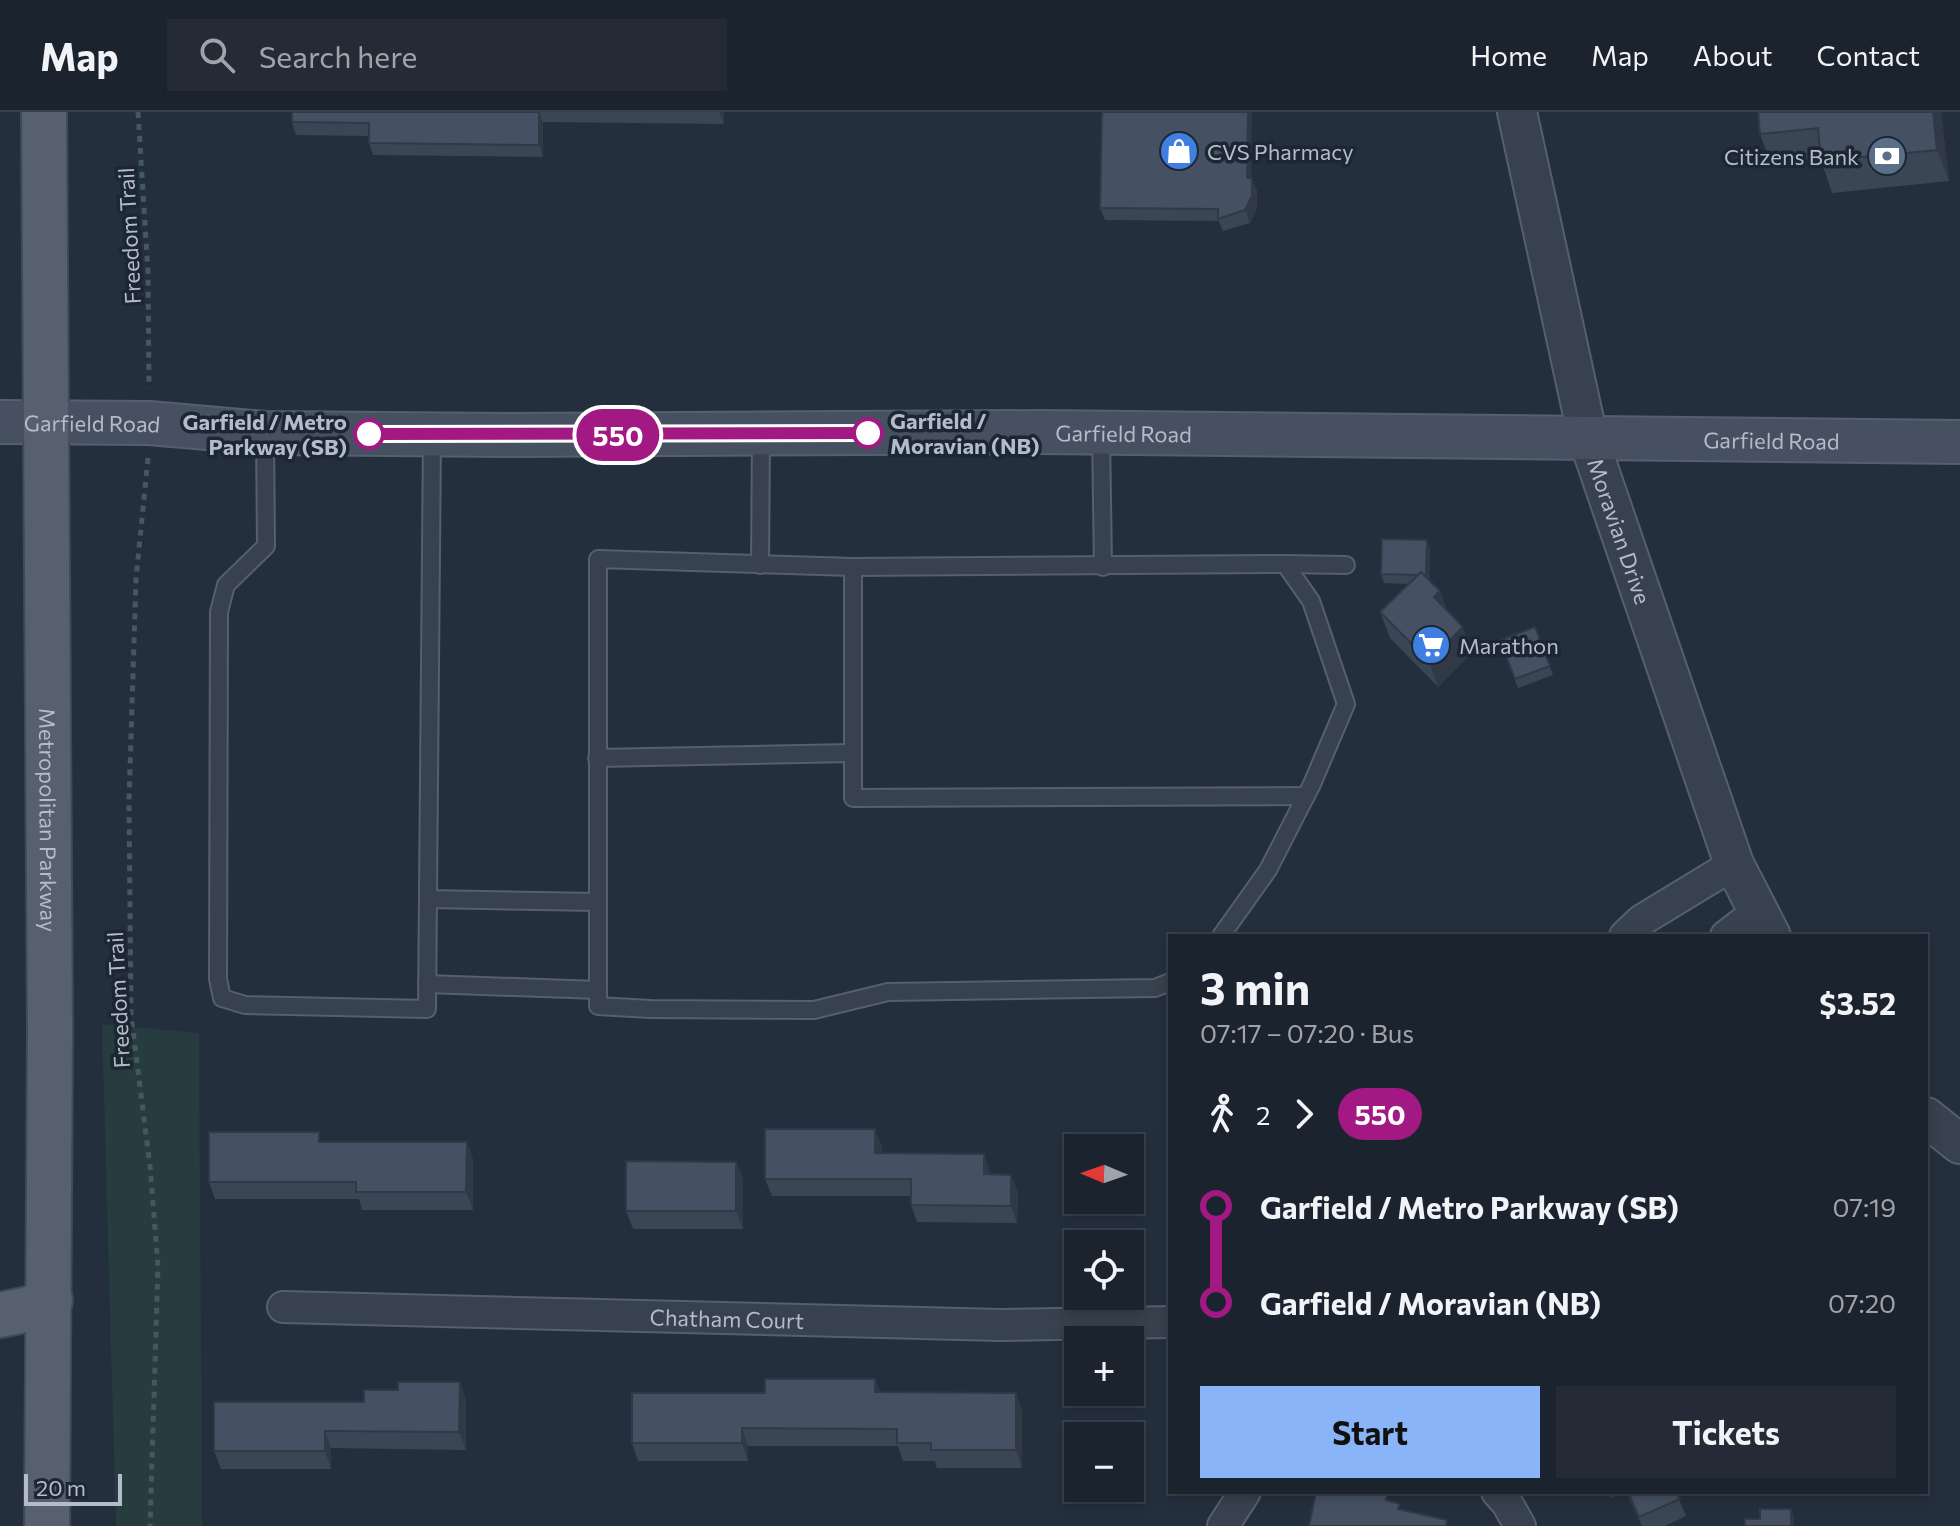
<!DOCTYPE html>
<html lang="en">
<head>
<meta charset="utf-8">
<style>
	:root { --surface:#1b232e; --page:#242b36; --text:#f1f3f6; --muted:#a0a4aa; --line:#39404a; --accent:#8ab4f8 }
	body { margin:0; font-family:Commissioner,sans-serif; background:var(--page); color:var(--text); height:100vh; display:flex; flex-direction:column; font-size:30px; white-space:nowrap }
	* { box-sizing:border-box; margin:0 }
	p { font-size:26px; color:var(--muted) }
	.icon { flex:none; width:44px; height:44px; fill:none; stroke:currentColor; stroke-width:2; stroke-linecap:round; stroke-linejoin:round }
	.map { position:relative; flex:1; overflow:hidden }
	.sheet { position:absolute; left:1168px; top:822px; width:760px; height:560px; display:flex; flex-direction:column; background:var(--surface); border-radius:0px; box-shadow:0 4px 12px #0003,0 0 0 2px var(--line) }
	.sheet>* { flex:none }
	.badge { padding:0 16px; border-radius:26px; font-size:28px; line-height:52px }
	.needle { width:52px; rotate:272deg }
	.tools { position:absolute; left:1064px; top:1022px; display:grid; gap:16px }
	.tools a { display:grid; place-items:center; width:80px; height:80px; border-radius:0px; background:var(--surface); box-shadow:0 4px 12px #0003,0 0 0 2px var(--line); font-size:40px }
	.scale { position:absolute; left:24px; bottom:20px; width:98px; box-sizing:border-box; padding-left:8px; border:4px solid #b4bcc9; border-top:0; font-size:22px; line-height:28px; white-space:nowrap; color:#b4bcc9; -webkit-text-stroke:6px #1d2633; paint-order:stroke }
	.map>.badge { position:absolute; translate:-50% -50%; box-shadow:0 0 0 4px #fff }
	.legs { display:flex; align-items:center; gap:12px; height:88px; padding:0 32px; font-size:26px }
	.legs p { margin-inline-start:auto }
	.summary { display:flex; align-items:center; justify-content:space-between; height:136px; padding:0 32px }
	h1 { font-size:44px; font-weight:700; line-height:60px }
	.cta { display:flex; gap:16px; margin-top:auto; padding:16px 32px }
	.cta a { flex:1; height:92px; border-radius:0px; background:var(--accent); color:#111; font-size:32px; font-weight:700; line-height:92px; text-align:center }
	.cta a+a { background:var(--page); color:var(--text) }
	ul { padding:0 32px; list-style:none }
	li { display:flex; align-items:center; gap:28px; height:96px; font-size:30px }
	li i { display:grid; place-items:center; width:12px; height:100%; margin:0 10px; background:currentColor }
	li i::after { content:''; width:20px; height:20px; margin:-10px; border:6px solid; border-radius:50%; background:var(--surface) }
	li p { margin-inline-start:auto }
	li:first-child i { background:linear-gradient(#0000 50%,currentColor 0) }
	li:last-child i { background:linear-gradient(currentColor 50%,#0000 0) }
	header { display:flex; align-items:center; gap:48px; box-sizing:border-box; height:112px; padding:0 40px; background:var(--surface); border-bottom:2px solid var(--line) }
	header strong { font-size:38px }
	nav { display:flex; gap:44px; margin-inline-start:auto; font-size:28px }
	.search { width:560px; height:72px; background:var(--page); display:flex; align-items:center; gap:20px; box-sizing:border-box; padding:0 28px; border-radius:0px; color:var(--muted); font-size:30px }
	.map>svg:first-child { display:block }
	.green { fill:#263c3f }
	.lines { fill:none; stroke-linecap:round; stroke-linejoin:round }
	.service-casing { stroke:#565f6c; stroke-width:20 }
	.minor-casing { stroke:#565f6c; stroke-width:34 }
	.tertiary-casing { stroke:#565f6c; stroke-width:42 }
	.secondary-casing { stroke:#565f6c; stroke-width:46 }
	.primary-casing { stroke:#414a57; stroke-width:48 }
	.path { stroke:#44595c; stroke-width:5; stroke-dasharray:6 6; stroke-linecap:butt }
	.service { stroke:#38414e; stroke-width:16 }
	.minor { stroke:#38414e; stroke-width:30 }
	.tertiary { stroke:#38414e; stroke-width:38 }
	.secondary { stroke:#465061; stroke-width:42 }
	.primary { stroke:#56606e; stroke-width:44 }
	.wall { fill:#3b4654 }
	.shaded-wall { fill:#303945 }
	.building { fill:#455162; stroke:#303945; stroke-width:2 }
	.line-1-casing { stroke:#fff; stroke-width:18 }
	.line-1 { stroke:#a31984; stroke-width:12 }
	.stop-1-dot { fill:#fff; stroke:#a31984; stroke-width:4 }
	.labels { text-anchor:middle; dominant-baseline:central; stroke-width:7; stroke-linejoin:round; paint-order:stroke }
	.poi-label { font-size:22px; fill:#b4bcc9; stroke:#1d2633; text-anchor:start }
	.street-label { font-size:22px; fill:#b4bcc9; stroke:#1d2633 }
	.stop-label { font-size:22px; font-weight:bold; fill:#b4bcc9; stroke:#1d2633; text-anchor:start }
</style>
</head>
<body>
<header>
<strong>Map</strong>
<div class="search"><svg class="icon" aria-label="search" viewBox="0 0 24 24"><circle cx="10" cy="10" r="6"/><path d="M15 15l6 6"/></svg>Search here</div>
<nav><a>Home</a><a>Map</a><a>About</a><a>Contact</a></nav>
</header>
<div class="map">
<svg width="1960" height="1414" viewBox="0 0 1960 1414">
	<rect width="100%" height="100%" fill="#242f3e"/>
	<!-- green -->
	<path class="green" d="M102 912 199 921 202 1414H116Z"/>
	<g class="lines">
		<defs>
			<g id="service">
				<path d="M1101 321 1103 455"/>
				<path d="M265 322 266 434 226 473 219 500 218 867 222 886 245 893 427 897 432 324"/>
				<path d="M1285 452 1346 453"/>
				<path d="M760 453 761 323"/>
				<path d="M853 455V686L1306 684"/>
				<path d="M597 646 852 641"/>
				<path d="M428 787 598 790"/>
				<path d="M1170 870 1155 876 888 880 814 898 650 897 598 894V447L853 455 1285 452 1311 489 1346 592 1312 672 1268 758 1221 824"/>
				<path d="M427 872 598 878"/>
			</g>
			<g id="minor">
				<path d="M1625 824 1642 808 1734 752"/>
				<path d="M1726 824 1757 800"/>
				<path id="s1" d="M283 1195 1000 1213 1170 1210"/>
				<path d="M1497 1380 1507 1391 1520 1414"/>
				<path d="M1223 1414 1245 1380"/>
			</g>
			<g id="tertiary">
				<path id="s2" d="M1517 0 1588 326 1734 752 1771 824"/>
				<path d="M1926 1005 1960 1032"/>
			</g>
			<g id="secondary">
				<path id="s3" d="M0 310 149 311 265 321 511 323 1040 320 1960 330"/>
			</g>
			<g id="primary">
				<path id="s4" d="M44 0 50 919 47 1414"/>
				<path d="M0 1203 29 1197 50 1188"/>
			</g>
		</defs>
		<!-- service casing -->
		<use href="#service" class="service-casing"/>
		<!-- minor casing -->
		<use href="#minor" class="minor-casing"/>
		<!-- tertiary casing -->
		<use href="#tertiary" class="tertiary-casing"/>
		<!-- secondary casing -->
		<use href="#secondary" class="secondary-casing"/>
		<!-- primary casing -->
		<use href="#primary" class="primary-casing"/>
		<!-- path -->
		<g class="path">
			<path d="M138 0 148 160 149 276"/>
			<path d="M148 346 136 467 129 689 131 903 150 1054 158 1154 150 1414"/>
		</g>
		<!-- service -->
		<use href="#service" class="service"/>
		<!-- minor -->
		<use href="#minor" class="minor"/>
		<!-- tertiary -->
		<use href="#tertiary" class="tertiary"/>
		<!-- secondary -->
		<use href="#secondary" class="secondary"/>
		<!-- primary -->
		<use href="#primary" class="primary"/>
	</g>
	<!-- wall -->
	<g class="wall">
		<path d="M292 0H724V12L543 10V45L373 43 369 31V24L296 23 292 10Z"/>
		<path d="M1941 0 1949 69 1832 81 1821 48 1772 54 1760 22Z"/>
		<path d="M1251 66 1257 79V96L1250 111 1223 119 1219 109 1105 108 1100 96Z"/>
		<path d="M1430 437V469L1440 479 1447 499 1472 541 1438 575 1390 526 1380 500 1409 472 1384 471 1381 462Z"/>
		<path d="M1535 515 1553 563 1518 576 1500 528Z"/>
		<path d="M323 1030H467L473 1048V1098H362L359 1087H215L209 1070Z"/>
		<path d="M882 1034V1041L990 1060V1062L1018 1080 1017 1111 917 1110 911 1093V1084H772L765 1067Z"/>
		<path d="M736 1050 743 1067V1117H633L626 1099Z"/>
		<path d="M875 1267 880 1280 1022 1298V1356H937L935 1349H903L898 1334H748V1349H638L632 1331 765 1281Z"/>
		<path d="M466 1288V1338L331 1336V1357H221L214 1339 364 1290Z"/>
		<path d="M1609 1380H1624L1611 1386Z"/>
		<path d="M1626 1380H1676L1686 1404 1665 1414H1642Z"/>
	</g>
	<!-- shaded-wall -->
	<g class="shaded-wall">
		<path d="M539 0 543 10V45L539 33Z"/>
		<path d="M719 0H724V12Z"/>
		<path d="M1248 0H1252L1251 78 1247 66Z"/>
		<path d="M1933 0H1941L1949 69 1937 38Z"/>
		<path d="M1252 66 1257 79V96L1250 111 1245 98Z"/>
		<path d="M1427 428 1430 437V472L1426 463Z"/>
		<path d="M1440 479 1449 504 1434 485Z"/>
		<path d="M1463 515 1472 541 1438 575 1429 549Z"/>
		<path d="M875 1017 882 1034 881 1059 875 1041Z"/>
		<path d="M467 1030 473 1048V1098L466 1080Z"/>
		<path d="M984 1042 990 1060V1080L984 1062Z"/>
		<path d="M736 1050 743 1067V1117L736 1099Z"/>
		<path d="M1011 1063 1018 1080 1017 1111 1011 1094Z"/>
		<path d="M875 1267 881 1284 875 1280Z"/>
		<path d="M460 1270 466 1288V1338L459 1320Z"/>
		<path d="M1016 1281 1022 1298V1356L1016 1338Z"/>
		<path d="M742 1316 748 1334V1349L742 1331Z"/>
		<path d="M325 1319 331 1336V1357L325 1339Z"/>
		<path d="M1791 1397 1794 1405V1414H1791Z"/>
	</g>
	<!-- building -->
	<g class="building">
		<path d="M292 0H539V33L369 31V11L292 10Z"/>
		<path d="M1102 0H1248L1247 66H1252V84L1245 98 1218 107V97L1100 96Z"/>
		<path d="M1758 0H1933L1937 38 1821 49 1818 16 1760 22Z"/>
		<path d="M1382 427 1427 428 1426 463H1424L1421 460 1418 463 1381 462Z"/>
		<path d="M1421 460 1440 479 1434 485 1463 515 1429 549 1380 500Z"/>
		<path d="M1535 515 1550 554 1515 567 1500 528Z"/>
		<path d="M765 1017H875V1041L984 1042V1062L1011 1063V1094L911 1093V1067H765Z"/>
		<path d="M209 1020H319V1030H467L466 1080H356V1070H209Z"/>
		<path d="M626 1049 736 1050V1099H626Z"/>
		<path d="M765 1267H875V1280L1016 1281V1338H931V1331H897V1317L742 1316V1331H632V1281H765Z"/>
		<path d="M398 1270H460L459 1320 325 1319V1339H214V1290H364V1278H398Z"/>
		<path d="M1316 1380 1388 1381 1386 1388 1400 1392 1398 1397 1447 1408 1446 1414H1309Z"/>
		<path d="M1628 1380H1676L1680 1387 1639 1405Z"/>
		<path d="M1760 1397H1791V1414H1745V1407H1760Z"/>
	</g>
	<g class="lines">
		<defs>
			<path id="line-1" d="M369 322 868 321"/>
		</defs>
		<!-- line-1 casing -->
		<use href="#line-1" class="line-1-casing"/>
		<!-- line-1 -->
		<use href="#line-1" class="line-1"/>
	</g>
	<!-- icons -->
	<defs>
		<symbol id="shop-disc" viewBox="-11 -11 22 22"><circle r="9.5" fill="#3f7fe0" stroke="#1d2633"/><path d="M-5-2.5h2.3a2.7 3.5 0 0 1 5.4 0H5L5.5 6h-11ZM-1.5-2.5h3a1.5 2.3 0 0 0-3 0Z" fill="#fff"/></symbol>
		<symbol id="bank-disc" viewBox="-11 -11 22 22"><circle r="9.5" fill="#5c6f8a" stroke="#1d2633"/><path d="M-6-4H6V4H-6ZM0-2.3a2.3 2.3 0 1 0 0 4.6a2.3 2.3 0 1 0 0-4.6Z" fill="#fff"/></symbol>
		<symbol id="supermarket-disc" viewBox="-11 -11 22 22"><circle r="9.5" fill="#3f7fe0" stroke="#1d2633"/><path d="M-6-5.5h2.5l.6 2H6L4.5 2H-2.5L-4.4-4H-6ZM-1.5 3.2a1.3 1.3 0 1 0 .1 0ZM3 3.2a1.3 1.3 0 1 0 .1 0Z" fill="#fff"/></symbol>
	</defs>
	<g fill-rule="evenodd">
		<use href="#shop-disc" x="1157" y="17" width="44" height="44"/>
		<use href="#bank-disc" x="1865" y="22" width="44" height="44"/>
		<use href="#supermarket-disc" x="1409" y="511" width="44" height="44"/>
	</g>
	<!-- markers -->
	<g class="stop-1-dot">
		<circle cx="868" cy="321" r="14"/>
		<circle cx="369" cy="322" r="14"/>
	</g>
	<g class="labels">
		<!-- poi labels -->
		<g class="poi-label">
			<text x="1207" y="39">CVS Pharmacy</text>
			<text x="1859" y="44" text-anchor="end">Citizens Bank</text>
			<text x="1459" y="533">Marathon</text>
		</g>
		<!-- street labels -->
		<g class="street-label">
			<text transform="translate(129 124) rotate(-93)">Freedom Trail</text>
			<text stroke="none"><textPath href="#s3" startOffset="92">Garfield Road</textPath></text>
			<text stroke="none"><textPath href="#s3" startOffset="1124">Garfield Road</textPath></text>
			<text stroke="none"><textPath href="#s3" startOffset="1772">Garfield Road</textPath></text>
			<text stroke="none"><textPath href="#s2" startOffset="432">Moravian Drive</textPath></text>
			<text stroke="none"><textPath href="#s4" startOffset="708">Metropolitan Parkway</textPath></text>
			<text transform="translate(118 888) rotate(-93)">Freedom Trail</text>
			<text stroke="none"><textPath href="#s1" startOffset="444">Chatham Court</textPath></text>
		</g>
		<!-- stop labels -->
		<g class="stop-label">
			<text x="890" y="308">Garfield /<tspan x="890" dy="25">Moravian (NB)</tspan></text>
			<text x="347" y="309" text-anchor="end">Garfield / Metro<tspan x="347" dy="25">Parkway (SB)</tspan></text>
		</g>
	</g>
</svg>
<div class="tools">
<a><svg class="needle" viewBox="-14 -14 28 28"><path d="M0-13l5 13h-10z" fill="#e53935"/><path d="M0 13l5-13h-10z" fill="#a0a4aa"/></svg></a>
<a><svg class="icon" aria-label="locate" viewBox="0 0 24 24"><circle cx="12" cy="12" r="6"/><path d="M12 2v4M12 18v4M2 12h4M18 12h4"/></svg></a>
<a>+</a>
<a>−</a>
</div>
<div class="scale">20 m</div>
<b class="badge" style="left:618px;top:323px;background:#a31984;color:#fff">550</b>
<section class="sheet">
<div class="summary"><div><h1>3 min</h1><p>07:17 – 07:20 · Bus</p></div><b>$3.52</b></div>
<div class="legs"><svg class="icon" aria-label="walk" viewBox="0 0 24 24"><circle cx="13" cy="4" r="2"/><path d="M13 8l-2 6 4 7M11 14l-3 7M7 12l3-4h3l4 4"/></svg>2<svg class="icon" aria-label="forward" viewBox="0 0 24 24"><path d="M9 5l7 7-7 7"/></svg><b class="badge" style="background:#a31984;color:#fff">550</b></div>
<ul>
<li><i style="color:#a31984"></i><b>Garfield / Metro Parkway (SB)</b><p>07:19</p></li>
<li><i style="color:#a31984"></i><b>Garfield / Moravian (NB)</b><p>07:20</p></li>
</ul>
<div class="cta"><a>Start</a><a>Tickets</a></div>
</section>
</div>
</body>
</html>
